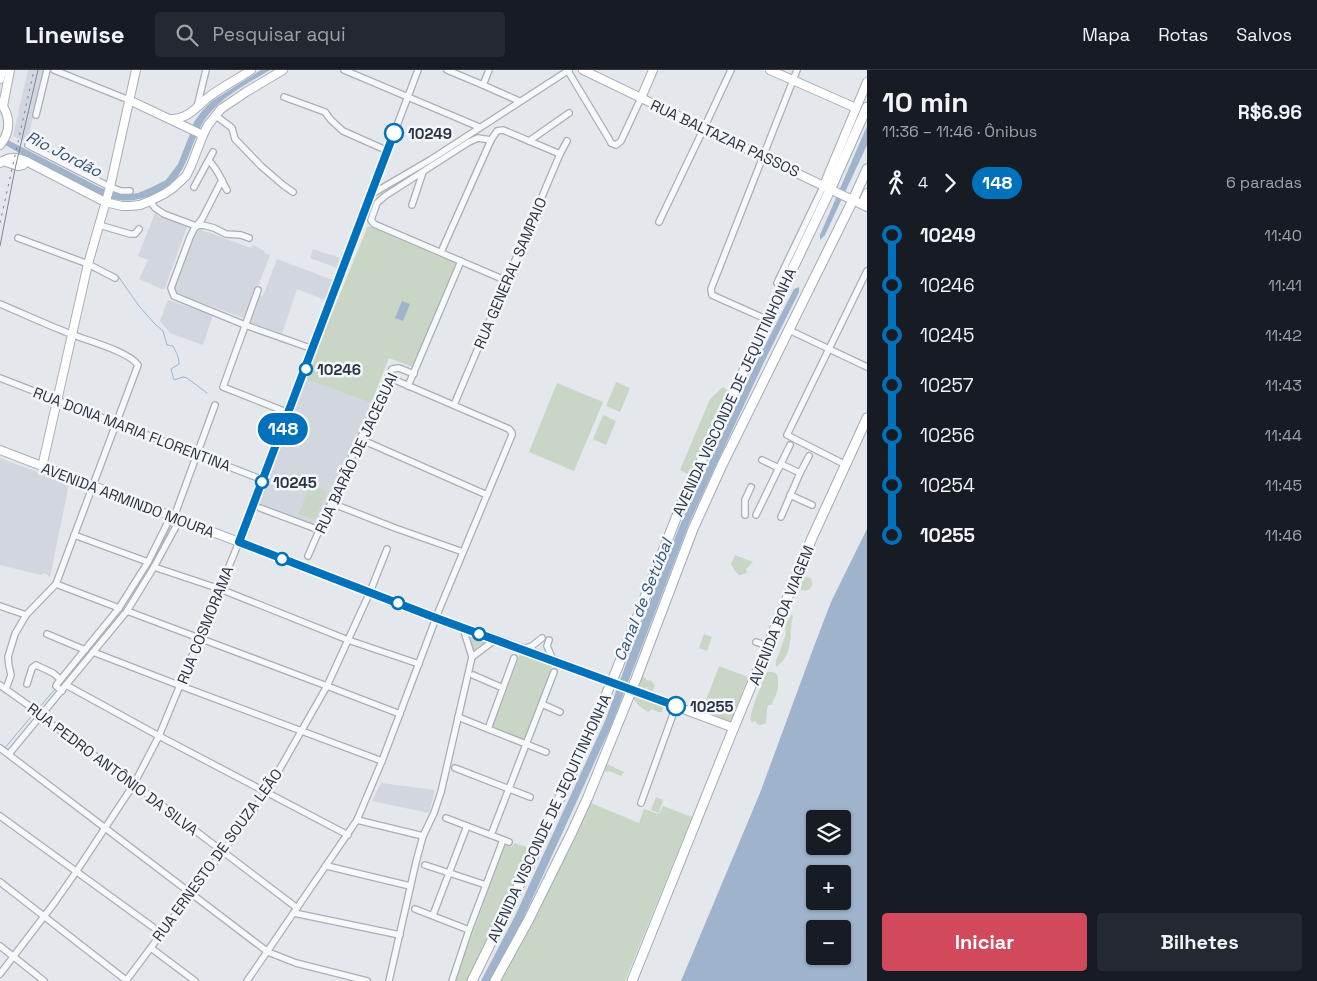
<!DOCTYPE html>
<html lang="pt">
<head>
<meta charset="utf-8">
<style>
	:root { --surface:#171b24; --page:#242831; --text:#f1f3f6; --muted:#9ea1a6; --line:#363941; --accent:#d1495b }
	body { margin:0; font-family:"Space Grotesk",sans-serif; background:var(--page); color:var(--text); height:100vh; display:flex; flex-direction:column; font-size:19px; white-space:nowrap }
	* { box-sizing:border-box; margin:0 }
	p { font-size:16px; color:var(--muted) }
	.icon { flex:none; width:28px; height:28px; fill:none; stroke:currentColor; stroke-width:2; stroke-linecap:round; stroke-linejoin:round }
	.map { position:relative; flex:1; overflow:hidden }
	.side { display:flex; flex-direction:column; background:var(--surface); width:450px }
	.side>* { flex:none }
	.badge { padding:0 10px; border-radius:16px; font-size:18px; line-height:32px }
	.tools { position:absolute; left:806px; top:740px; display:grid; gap:10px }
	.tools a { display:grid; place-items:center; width:45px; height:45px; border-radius:5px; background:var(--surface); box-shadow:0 1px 4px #0004; font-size:25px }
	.map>.badge { position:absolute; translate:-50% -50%; box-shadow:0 0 0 2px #fff }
	.legs { display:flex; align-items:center; gap:8px; height:55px; padding:0 15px; font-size:16px }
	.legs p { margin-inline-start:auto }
	.head { display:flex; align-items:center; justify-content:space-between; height:85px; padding:0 15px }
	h1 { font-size:28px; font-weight:700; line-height:38px }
	.primary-button { display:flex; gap:10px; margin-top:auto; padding:10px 15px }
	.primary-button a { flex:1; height:58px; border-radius:5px; background:var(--accent); color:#fff; font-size:20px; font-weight:700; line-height:58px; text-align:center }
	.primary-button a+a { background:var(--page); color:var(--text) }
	ul { padding:0 15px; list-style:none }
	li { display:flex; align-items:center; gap:18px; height:50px; font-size:19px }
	li i { display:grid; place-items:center; width:8px; height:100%; margin:0 6px; background:currentColor }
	li i::after { content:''; width:12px; height:12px; margin:-6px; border:4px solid; border-radius:50%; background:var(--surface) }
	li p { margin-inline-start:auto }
	li:first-child i { background:linear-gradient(#0000 50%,currentColor 0) }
	li:last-child i { background:linear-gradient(currentColor 50%,#0000 0) }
	header { display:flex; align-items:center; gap:30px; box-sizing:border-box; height:70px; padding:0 25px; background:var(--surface); border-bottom:1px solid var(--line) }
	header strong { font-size:24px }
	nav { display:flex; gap:28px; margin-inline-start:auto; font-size:18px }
	.search { width:350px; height:45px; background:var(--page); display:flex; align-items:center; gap:12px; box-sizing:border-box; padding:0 18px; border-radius:5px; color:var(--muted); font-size:19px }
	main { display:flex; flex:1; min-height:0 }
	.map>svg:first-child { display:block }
	.built { fill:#d2d6de }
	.green { fill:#c9d6c5 }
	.water { fill:#9fb4cc; fill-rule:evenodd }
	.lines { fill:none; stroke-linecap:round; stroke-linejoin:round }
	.stream { stroke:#9fb4cc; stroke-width:1 }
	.street-casing { stroke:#a9aeb7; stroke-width:8 }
	.secondary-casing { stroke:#a9aeb7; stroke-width:10 }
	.primary-casing { stroke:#a3abb8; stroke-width:11 }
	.street { stroke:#f7f8fa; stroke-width:5.5 }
	.secondary { stroke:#fff; stroke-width:8 }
	.primary { stroke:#fff; stroke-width:9 }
	.tram { stroke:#7d8696; stroke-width:1 }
	.rail { stroke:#7d8696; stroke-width:1; stroke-dasharray:2.5 5; stroke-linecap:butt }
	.line-1-casing { stroke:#fff; stroke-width:11 }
	.line-1 { stroke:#0072bc; stroke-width:8 }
	.stop-1-dot { fill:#fff; stroke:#0072bc; stroke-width:2.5 }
	.labels { text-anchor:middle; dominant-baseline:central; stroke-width:5; stroke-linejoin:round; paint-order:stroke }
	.stop-label { font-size:15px; font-weight:bold; fill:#2b3445; stroke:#f4f6f9; text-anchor:start }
	.street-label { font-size:15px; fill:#2b3445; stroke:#f4f6f9 }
	.water-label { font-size:16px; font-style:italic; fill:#34527a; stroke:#f4f6f9 }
</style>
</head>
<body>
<header>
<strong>Linewise</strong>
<div class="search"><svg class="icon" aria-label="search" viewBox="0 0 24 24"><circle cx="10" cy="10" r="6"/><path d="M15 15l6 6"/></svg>Pesquisar aqui</div>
<nav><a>Mapa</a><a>Rotas</a><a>Salvos</a></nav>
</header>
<main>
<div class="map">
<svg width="867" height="911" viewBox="0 0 867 911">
	<rect width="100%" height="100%" fill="#e4e7ec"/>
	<!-- built -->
	<g class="built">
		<path d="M28 0H44L27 73 13 66Z"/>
		<path d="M155 143 159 147 167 146 188 154 164 220 139 209 148 190 138 186Z"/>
		<path d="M196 158 251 178 253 175 265 181 264 183 270 185 246 249 176 223 174 215Z"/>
		<path d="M313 179 340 188 337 198 310 188Z"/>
		<path d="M277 189 333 210 325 230 297 219 282 264 248 252 259 225 263 226Z"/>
		<path d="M168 230 213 245 203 275 170 263 160 251Z"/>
		<path d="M305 309 371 333 317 458 258 435Z"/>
		<path d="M0 388 69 414 50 507 45 503 41 505 0 495Z"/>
		<path d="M381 713 435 720 429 743 372 731Z"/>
	</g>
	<!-- green -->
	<g class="green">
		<path d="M368 156 457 194 412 297 389 288 371 333 305 309Z"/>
		<path d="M616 312 630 318 620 342 606 336Z"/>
		<path d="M557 313 603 332 574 401 529 382Z"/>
		<path d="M723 317 729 322 688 404 680 400 710 329Z"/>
		<path d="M603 345 616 351 606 375 593 369Z"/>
		<path d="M310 414 327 421 315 450 299 444Z"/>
		<path d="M735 485 753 492 746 499 747 502 745 504 739 505 736 502 731 494Z"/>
		<path d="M805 507 811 508C814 517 810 522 801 520L800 516Z"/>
		<path d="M792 544 793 547C791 552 792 554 791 559 790 575 790 587 776 597V591L786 564 785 558V555Z"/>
		<path d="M468 563 488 570 473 581Z"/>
		<path d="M704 564 712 567 707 581 699 578Z"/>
		<path d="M520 584 552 596 526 666 523 669 495 659 493 655Z"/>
		<path d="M719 596 748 607 731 652 702 641Z"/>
		<path d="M641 602 644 607 648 611 651 610 655 616 652 622 648 620 647 617 644 620 634 616Z"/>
		<path d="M768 602H773L777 604C780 616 777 625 771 635H768C766 640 768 647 765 654L758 655 756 652 754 651 752 653 750 648 755 631 766 603Z"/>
		<path d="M637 624 662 635 663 639 662 642H658L652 639 648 642 639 636 633 628Z"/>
		<path d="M607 694 624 702 621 706 609 701 607 702 604 701Z"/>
		<path d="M656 727 663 730 659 743 651 740Z"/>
		<path d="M591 733 639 753 644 739 659 744 663 736 692 747 625 911H501L561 796Z"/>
		<path d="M514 773 533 779 468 911H455L505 775 512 777Z"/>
	</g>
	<!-- water -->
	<g class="water">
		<path d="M261 0H270C245 15 215 30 201 56 192 73 187 97 174 111 162 124 136 133 119 130 103 128 88 119 73 111 48 99 24 86 0 72V66L101 118 122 125 138 123 150 118 166 110 178 94 190 64 194 52 202 41 212 31Z"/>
		<path d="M867 56V75L825 165 820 170V165Z"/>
		<path d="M799 217V222L764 292 690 451 612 654 523 849 492 911H481L515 846 605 651 636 567 683 448 758 289 794 219Z"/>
		<path d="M402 231 410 234 403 251 395 248Z"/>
		<path d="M867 459V911H681L760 723 813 579 831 532ZM815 749H842V776H815ZM815 804H842V831H815ZM815 859H842V886H815Z"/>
	</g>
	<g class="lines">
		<!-- stream -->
		<g class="stream">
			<path d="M118 206 139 236 154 253 163 261 167 275 173 276C176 282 179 287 179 294L171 299 174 310 183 307 187 308 207 323"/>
			<path d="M131 525 146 505 172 453"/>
			<path d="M38 639 55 619"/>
			<path d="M4 679 35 642"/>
		</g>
		<defs>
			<g id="street">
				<path d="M54 0 129 30"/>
				<path d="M344 0 479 57"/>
				<path d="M447 0 483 15 519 31"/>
				<path d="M568 1 609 69 611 73 616 75 621 71 641 28"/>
				<path d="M483 15 489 0"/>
				<path d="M284 27 325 42 331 50 343 61 388 81"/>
				<path d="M197 37 206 0"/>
				<path d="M36 45 47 0"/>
				<path d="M215 45 232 58 235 69 261 96 283 115 293 122"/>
				<path d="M491 70 478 68 469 72 385 126 377 133 371 150 374 154 507 211"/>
				<path d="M529 71 569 43"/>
				<path d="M28 75 110 117 121 121H130"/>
				<path d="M209 91C218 99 221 110 227 120"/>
				<path d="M222 110 202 149 194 159 190 167 171 218 174 226 245 255 313 279"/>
				<path d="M194 117 213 82"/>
				<path d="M372 124 430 90 569 0"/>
				<path d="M150 131 155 138 164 144 196 156 203 155 214 158 226 164 241 165 249 168"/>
				<path d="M412 135 423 102"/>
				<path d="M659 152 704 58 731 0"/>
				<path d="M99 155 130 164H135L139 159"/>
				<path d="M18 168 88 194 115 208"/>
				<path d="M441 182 491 70 497 61 503 60 560 84"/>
				<path d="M777 213 824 115"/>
				<path d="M258 220 223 317 289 343"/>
				<path d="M0 234C24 244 47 255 71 264 88 271 128 281 138 295L56 514 26 545 15 564 8 587 9 596 11 605 6 619"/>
				<path d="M768 250 712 225 711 219 797 0"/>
				<path d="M789 260 867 297"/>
				<path d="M0 308 263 410"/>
				<path d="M408 316 461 191"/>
				<path d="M454 335 560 84 567 71"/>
				<path d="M360 369 487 425"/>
				<path d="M762 390 779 398"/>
				<path d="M781 394 800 403 809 386"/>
				<path d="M846 395 787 365 867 201"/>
				<path d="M790 425 812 435"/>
				<path d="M331 433 395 458 463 482"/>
				<path d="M260 438 319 460"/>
				<path d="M745 445V430L751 417"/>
				<path d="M756 445 790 375"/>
				<path d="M174 447 215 335"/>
				<path d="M781 447 800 403"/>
				<path d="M74 465 148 492"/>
				<path d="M308 486 331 433 391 301 392 299 399 298 414 304"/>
				<path d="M154 497 220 519 348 570 419 594"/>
				<path d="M56 514 119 538"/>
				<path d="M0 536 26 545"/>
				<path d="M127 541 327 616 400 644"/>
				<path d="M47 564 85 580"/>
				<path d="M549 570 547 576 553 590"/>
				<path d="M756 572 768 576"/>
				<path d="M522 579 532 576 542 568"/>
				<path d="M93 582 181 616 382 691"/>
				<path d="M472 587 492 572 497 570"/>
				<path d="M473 605 503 618"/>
				<path d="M27 614 32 598 36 595 53 603 60 609"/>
				<path d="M0 615 35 640 40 646 134 714 297 838"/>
				<path d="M66 615 159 666 348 765"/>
				<path d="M62 621 56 616 57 614 119 538 148 492 171 446"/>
				<path d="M542 634 560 642"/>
				<path d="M458 647 546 682"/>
				<path d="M488 659 514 588"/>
				<path d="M0 678 268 882 296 893 367 911"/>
				<path d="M9 684 127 541 154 497 180 449"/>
				<path d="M455 698 530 727"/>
				<path d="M641 733 676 636"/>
				<path d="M0 746 161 863"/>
				<path d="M446 748 509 772"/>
				<path d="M357 750 423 766"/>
				<path d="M491 765 554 602"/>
				<path d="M425 795 486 815"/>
				<path d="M327 796 410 816"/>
				<path d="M0 812 127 911"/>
				<path d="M415 839 469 860"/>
				<path d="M294 843 400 865"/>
				<path d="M433 845 467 756"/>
				<path d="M0 876 44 911"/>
				<path d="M151 878 195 911"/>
				<path d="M0 904 55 832 76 802 134 714 159 666 239 472 418 0"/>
				<path d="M126 911 266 723 327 616 370 522 387 479"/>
				<path d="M247 911 357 750 382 691 439 540 512 365V363L509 359 388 307"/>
				<path d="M389 911 416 792 423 766 434 743 441 722 472 587 463 558"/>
				<path d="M452 911 469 860 503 770"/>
			</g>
			<g id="secondary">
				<path d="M583 0 867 137"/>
				<path d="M770 0 856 38"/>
				<path d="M0 9 2 0"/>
				<path d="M641 28 653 0"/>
				<path d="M129 30 203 65"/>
				<path d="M0 32C11 46 11 62 0 75"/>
				<path d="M3 36 10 0"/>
				<path d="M170 49C188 50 197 36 210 26 223 16 238 9 251 0"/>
				<path d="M3 91 18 96 23 95 26 91"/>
				<path d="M0 93C9 86 16 87 26 91L105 132 122 136H130L140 135 150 131 164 124 173 118 186 106 191 96 203 65 208 55 221 39 246 22 283 0"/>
				<path d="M824 115 867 12"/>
				<path d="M862 134 867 123"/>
				<path d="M0 380 436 548 520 578 734 658"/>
				<path d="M42 397 88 194 110 117 136 0"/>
			</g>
			<g id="primary">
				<path d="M472 911 531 791 593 656 617 599 685 425 831 118 867 37"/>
				<path d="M495 911 529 849 572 762 588 727 636 609 693 459 722 395 853 130 867 99"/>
				<path d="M632 911 730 667 812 468 867 348"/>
			</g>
		</defs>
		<!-- street casing -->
		<use href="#street" class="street-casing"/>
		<!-- secondary casing -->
		<use href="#secondary" class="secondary-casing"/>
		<!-- primary casing -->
		<use href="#primary" class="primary-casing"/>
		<!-- street -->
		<use href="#street" class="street"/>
		<!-- secondary -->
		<use href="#secondary" class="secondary"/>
		<!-- primary -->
		<use href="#primary" class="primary"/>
		<!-- tram -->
		<path class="tram" d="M0 176 15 99 38 0"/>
		<!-- rail -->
		<path class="rail" d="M0 153 34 0"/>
	</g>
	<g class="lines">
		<defs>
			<path id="line-1" d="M394 63 239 472 436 548 676 636"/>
		</defs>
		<!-- line-1 casing -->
		<use href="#line-1" class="line-1-casing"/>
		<!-- line-1 -->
		<use href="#line-1" class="line-1"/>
	</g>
	<!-- markers -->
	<g class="stop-1-dot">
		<circle cx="394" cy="63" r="9"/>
		<circle cx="306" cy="299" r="6"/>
		<circle cx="262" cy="412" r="6"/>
		<circle cx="282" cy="489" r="6"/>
		<circle cx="398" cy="533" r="6"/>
		<circle cx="479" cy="564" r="6"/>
		<circle cx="676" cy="636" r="9"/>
	</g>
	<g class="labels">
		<!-- stop labels -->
		<g class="stop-label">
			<text x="408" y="63">10249</text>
			<text x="317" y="299">10246</text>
			<text x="273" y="412">10245</text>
			<text x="690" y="636">10255</text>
		</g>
		<!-- street labels -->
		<g class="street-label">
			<text transform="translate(725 68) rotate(25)">RUA BALTAZAR PASSOS</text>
			<text transform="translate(510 203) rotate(-67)">RUA GENERAL SAMPAIO</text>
			<text transform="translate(734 322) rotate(-65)">AVENIDA VISCONDE DE JEQUITINHONHA</text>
			<text transform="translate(132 359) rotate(21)">RUA DONA MARIA FLORENTINA</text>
			<text transform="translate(356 383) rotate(-65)">RUA BARÃO DE JACEGUAI</text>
			<text transform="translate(128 430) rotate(21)">AVENIDA ARMINDO MOURA</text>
			<text transform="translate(781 545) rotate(-68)">AVENIDA BOA VIAGEM</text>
			<text transform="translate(205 555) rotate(-68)">RUA COSMORAMA</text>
			<text transform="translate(113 699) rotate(37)">RUA PEDRO ANTÔNIO DA SILVA</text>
			<text transform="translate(549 748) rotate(-65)">AVENIDA VISCONDE DE JEQUITINHONHA</text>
			<text transform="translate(217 785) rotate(-54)">RUA ERNESTO DE SOUZA LEÃO</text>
		</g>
		<!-- water labels -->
		<g class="water-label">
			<text transform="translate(64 84) rotate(27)">Rio Jordão</text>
			<text transform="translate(643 530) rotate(-68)">Canal de Setúbal</text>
		</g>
	</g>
</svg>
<div class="tools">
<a><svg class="icon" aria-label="layers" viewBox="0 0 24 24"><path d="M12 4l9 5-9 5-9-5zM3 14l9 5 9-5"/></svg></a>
<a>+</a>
<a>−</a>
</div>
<b class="badge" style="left:283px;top:359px;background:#0072bc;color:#fff">148</b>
</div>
<section class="side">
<div class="head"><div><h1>10 min</h1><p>11:36 – 11:46 · Ônibus</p></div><b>R$6.96</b></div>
<div class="legs"><svg class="icon" aria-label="walk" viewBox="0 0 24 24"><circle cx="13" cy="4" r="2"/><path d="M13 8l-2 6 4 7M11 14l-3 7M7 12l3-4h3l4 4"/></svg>4<svg class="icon" aria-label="forward" viewBox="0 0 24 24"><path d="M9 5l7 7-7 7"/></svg><b class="badge" style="background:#0072bc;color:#fff">148</b><p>6 paradas</p></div>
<ul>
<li><i style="color:#0072bc"></i><b>10249</b><p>11:40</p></li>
<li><i style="color:#0072bc"></i><span>10246</span><p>11:41</p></li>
<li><i style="color:#0072bc"></i><span>10245</span><p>11:42</p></li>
<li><i style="color:#0072bc"></i><span>10257</span><p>11:43</p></li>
<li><i style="color:#0072bc"></i><span>10256</span><p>11:44</p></li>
<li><i style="color:#0072bc"></i><span>10254</span><p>11:45</p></li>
<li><i style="color:#0072bc"></i><b>10255</b><p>11:46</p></li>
</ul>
<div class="primary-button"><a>Iniciar</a><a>Bilhetes</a></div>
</section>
</main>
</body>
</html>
